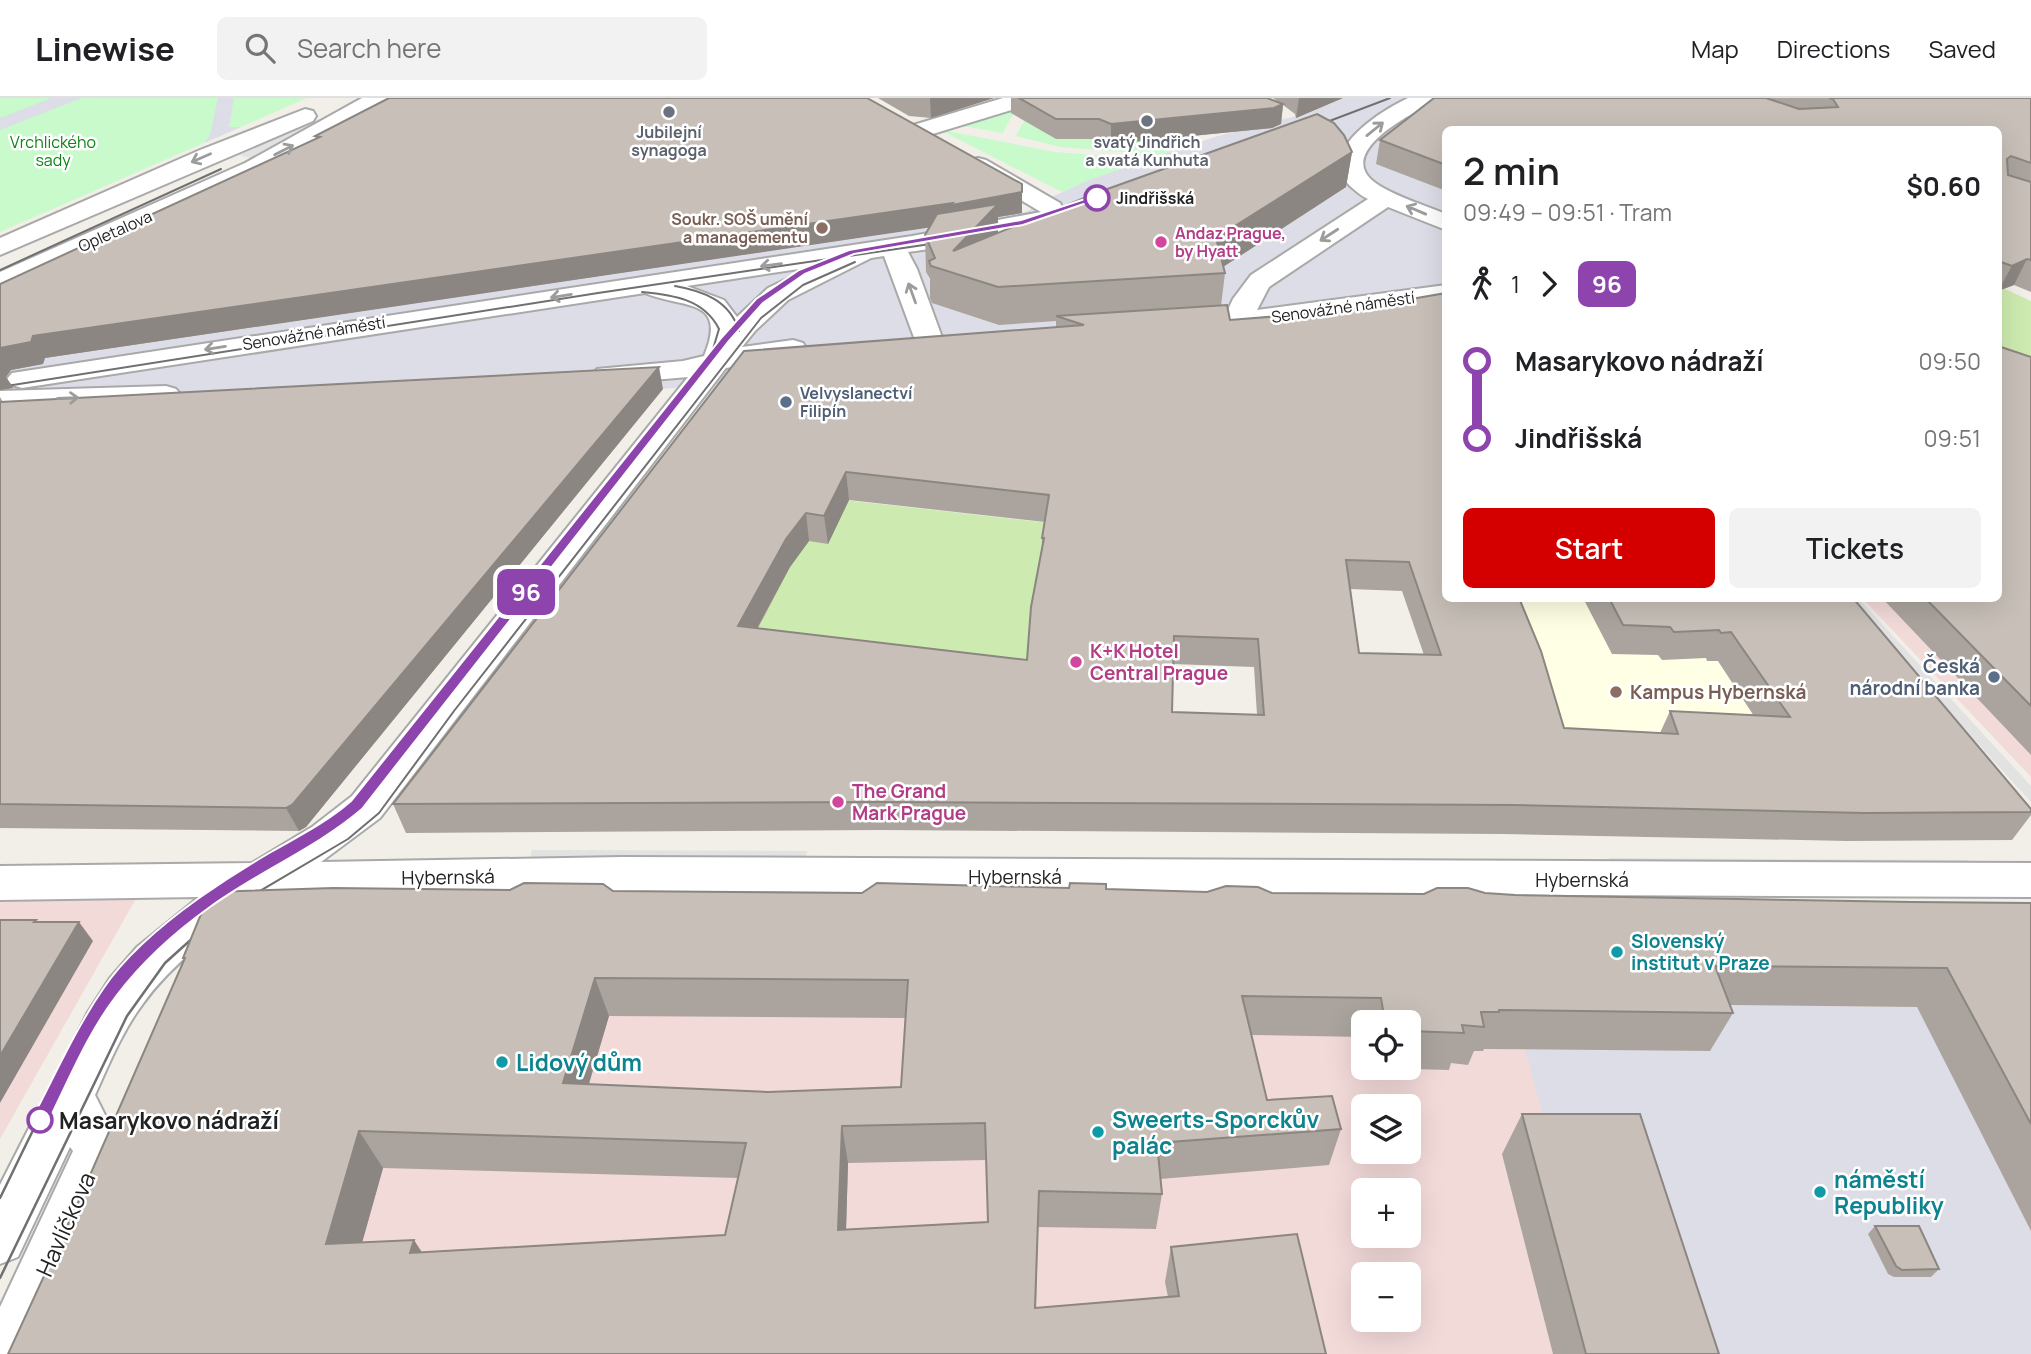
<!DOCTYPE html>
<html lang="en">
<head>
<meta charset="utf-8">
<style>
	:root { --surface:#fff; --page:#f2f2f2; --text:#202124; --muted:#757577; --line:#e0e0e0; --accent:#d40000 }
	body { margin:0; font-family:Manrope,sans-serif; background:var(--page); color:var(--text); height:100vh; display:flex; flex-direction:column; font-size:26px; white-space:nowrap }
	* { box-sizing:border-box; margin:0 }
	p { font-size:23px; color:var(--muted) }
	.icon { flex:none; width:38px; height:38px; fill:none; stroke:currentColor; stroke-width:2; stroke-linecap:round; stroke-linejoin:round }
	.map { position:relative; flex:1; overflow:hidden }
	.side { position:absolute; left:1442px; top:28px; width:560px; height:476px; display:flex; flex-direction:column; background:var(--surface); border-radius:10px; box-shadow:0 7px 28px #0002 }
	.side>* { flex:none }
	.badge { padding:0 14px; border-radius:10px; font-size:24px; line-height:46px }
	.fabs { position:absolute; left:1351px; top:912px; display:grid; gap:14px }
	.fabs a { display:grid; place-items:center; width:70px; height:70px; border-radius:10px; background:var(--surface); box-shadow:0 7px 28px #0002; font-size:35px }
	.map>.badge { position:absolute; translate:-50% -50%; box-shadow:0 0 0 4px #fff }
	.legs { display:flex; align-items:center; gap:10px; height:77px; padding:0 21px; font-size:23px }
	.legs p { margin-inline-start:auto }
	.overview { display:flex; align-items:center; justify-content:space-between; height:119px; padding:0 21px }
	h1 { font-size:38px; font-weight:600; line-height:52px }
	.button { display:flex; gap:14px; margin-top:auto; padding:14px 21px }
	.button a { flex:1; height:80px; border-radius:10px; background:var(--accent); color:#fff; font-size:28px; font-weight:600; line-height:80px; text-align:center }
	.button a+a { background:var(--page); color:var(--text) }
	ul { padding:0 21px; list-style:none }
	li { display:flex; align-items:center; gap:24px; height:77px; font-size:26px }
	li i { display:grid; place-items:center; width:10px; height:100%; margin:0 9px; background:currentColor }
	li i::after { content:''; width:18px; height:18px; margin:-9px; border:5px solid; border-radius:50%; background:var(--surface) }
	li p { margin-inline-start:auto }
	li:first-child i { background:linear-gradient(#0000 50%,currentColor 0) }
	li:last-child i { background:linear-gradient(currentColor 50%,#0000 0) }
	header { display:flex; align-items:center; gap:42px; box-sizing:border-box; height:98px; padding:0 35px; background:var(--surface); border-bottom:2px solid var(--line) }
	header strong { font-size:33px }
	nav { display:flex; gap:38px; margin-inline-start:auto; font-size:24px }
	.search { width:490px; height:63px; background:var(--page); display:flex; align-items:center; gap:18px; box-sizing:border-box; padding:0 24px; border-radius:10px; color:var(--muted); font-size:26px }
	.map>svg:first-child { display:block }
	.commercial { fill:#f2dad9; fill-rule:evenodd }
	.education { fill:#ffffe5 }
	.grass { fill:#cdebb0 }
	.park { fill:#c8facc }
	.parking { fill:#e2e2e2 }
	.plaza { fill:#dddde8; fill-rule:evenodd }
	.lines { fill:none; stroke-linecap:round; stroke-linejoin:round }
	.minor-casing { stroke:#a9a9a9; stroke-width:4 }
	.minor { fill:#fff; fill-rule:evenodd }
	.tram-far1 { stroke:#707070; stroke-width:2 }
	.tram { stroke:#707070; stroke-width:2.5 }
	.wall { fill:#aba49e; fill-rule:evenodd }
	.shaded-wall { fill:#8b8681 }
	.building { fill:#c7bfb8; stroke:#8b8681; stroke-width:2; fill-rule:evenodd }
	.oneway { stroke:#9c9c9c }
	.line-1 { fill:#8e44ad; stroke:#fff; stroke-width:2 }
	.worship-dot { fill:#6b7280; stroke:#fff; stroke-width:2.5 }
	.stop-1-dot { fill:#fff; stroke:#8e44ad; stroke-width:3.5 }
	.education-dot { fill:#8d6e63; stroke:#fff; stroke-width:2.5 }
	.hotel-dot { fill:#d1479c; stroke:#fff; stroke-width:2.5 }
	.service-dot { fill:#5c6f8a; stroke:#fff; stroke-width:2.5 }
	.culture-dot { fill:#0f9aa8; stroke:#fff; stroke-width:2.5 }
	.labels { text-anchor:middle; dominant-baseline:central; stroke-width:5; stroke-linejoin:round; paint-order:stroke }
	.far-worship-label { font-size:16px; font-weight:bold; fill:#5b616d; stroke:#fff }
	.far-park-label { font-size:16px; fill:#0c8416; stroke:#fff }
	.far-stop-label { font-size:16px; font-weight:bold; fill:#222; stroke:#fff; text-anchor:start }
	.far-education-label { font-size:16px; font-weight:bold; fill:#785e54; stroke:#fff; text-anchor:end }
	.far-street-label { font-size:16px; fill:#222; stroke:#fff }
	.far-hotel-label { font-size:16px; font-weight:bold; fill:#b23c85; stroke:#fff; text-anchor:start }
	.far-service-label { font-size:16px; font-weight:bold; fill:#4e5e75; stroke:#fff; text-anchor:start }
	.hotel-label { font-size:19px; font-weight:bold; fill:#b23c85; stroke:#fff; text-anchor:start }
	.service-label { font-size:19px; font-weight:bold; fill:#4e5e75; stroke:#fff; text-anchor:end }
	.education-label { font-size:19px; font-weight:bold; fill:#785e54; stroke:#fff; text-anchor:start }
	.street-label { font-size:19px; fill:#222; stroke:#fff }
	.culture-label { font-size:19px; font-weight:bold; fill:#0d838f; stroke:#fff; text-anchor:start }
	.near-culture-label { font-size:23px; font-weight:bold; fill:#0d838f; stroke:#fff; text-anchor:start }
	.near-stop-label { font-size:23px; font-weight:bold; fill:#222; stroke:#fff; text-anchor:start }
	.near-street-label { font-size:23px; fill:#222; stroke:#fff }
</style>
</head>
<body>
<header>
<strong>Linewise</strong>
<div class="search"><svg class="icon" aria-label="search" viewBox="0 0 24 24"><circle cx="10" cy="10" r="6"/><path d="M15 15l6 6"/></svg>Search here</div>
<nav><a>Map</a><a>Directions</a><a>Saved</a></nav>
</header>
<div class="map">
<svg width="2031" height="1256" viewBox="0 0 2031 1256">
	<rect width="100%" height="100%" fill="#f2efe9"/>
	<!-- commercial -->
	<g class="commercial">
		<path d="M2031 319V679L1863 501 1998 500Z"/>
		<path d="M0 796 138 797 0 1041Z"/>
		<path d="M2031 807V1256H17L187 879ZM1363 924H1409V970H1363ZM1363 1008H1409V1054H1363ZM1363 1092H1409V1138H1363ZM1363 1176H1409V1222H1363Z"/>
	</g>
	<!-- education -->
	<path class="education" d="M1459 501H1630L1692 524 1777 653H1798L1846 743 1502 736 1506 665Z"/>
	<!-- grass -->
	<g class="grass">
		<path d="M2003 190 2031 203V278L1999 266 1998 193Z"/>
		<path d="M826 400 1050 425 1026 590 747 550Z"/>
	</g>
	<!-- park -->
	<g class="park">
		<path d="M0 0H307L0 134Z"/>
		<path d="M1119 0 1050 37 1067 41 1098 40 1102 44 1160 39 1171 44 1185 42 1193 45 1160 57 1060 49 1016 38 1022 26 1040 7Z"/>
		<path d="M1021 9 1011 19 1003 35 963 28Z"/>
		<path d="M947 33 1055 54 1148 61 1062 94 944 34Z"/>
	</g>
	<!-- parking -->
	<g class="parking">
		<path d="M325 21 255 61 239 57 312 22Z"/>
		<path d="M1846 501H1859L2031 688V704Z"/>
		<path d="M532 752 807 753 805 764 529 763Z"/>
		<path d="M1609 760 1968 762 1975 772 1613 770Z"/>
	</g>
	<!-- plaza -->
	<g class="plaza">
		<path d="M51 0H82L0 32V20Z"/>
		<path d="M218 0H234L229 29H241L204 45 210 37Z"/>
		<path d="M1344 0H1457L1385 69 1445 93V220L662 291 0 328V267L1026 114 1041 104 1087 83 1154 59 1218 38 1308 15ZM1272 137 1212 176 942 208 926 174Z"/>
		<path d="M1693 907 1917 909 2031 1133V1256H1679L1553 1056 1525 951 1709 953Z"/>
	</g>
	<g class="lines">
		<defs>
			<g id="minor">
				<path d="M362 0H389L386 5 261 75 0 192V174L245 65Z"/>
				<path d="M1003 0H1037L1034 5 926 38H910L907 33 910 28Z"/>
				<path d="M1408 0H1437L1434 5C1409 16 1329 58 1380 88 1400 100 1424 107 1446 116V132L1388 109 1269 189 1257 212 1446 187V203L1304 224 1240 230 1227 228 1223 222 1233 201 1251 177 1368 101C1361 98 1356 93 1350 88 1315 53 1381 13 1408 0Z"/>
				<path d="M305 11 313 13 316 18 313 23 0 157V140L200 52Z"/>
				<path d="M978 60 986 62 1060 105 1067 118C1056 135 934 150 908 154L917 171 943 242 939 248 929 250 919 248 915 242 884 158 871 160 788 202 755 233 742 249 793 242 803 245 807 251 803 257 726 270 380 720 321 764 622 759 2031 765V799L622 793 267 798C222 829 174 862 142 907 122 934 109 966 95 997L123 1053 35 1256H0V1209L73 1053 70 1049 18 1159 0 1166V1087L88 914 110 880 137 849 199 799 0 802V768L252 765 312 729 352 698 688 279 607 286 597 283 592 277 597 271 683 263 704 258C729 198 681 211 645 195L22 290 12 287 7 281 12 275 912 138 1041 114 970 72 966 67 970 62ZM812 169 768 190 737 219 724 202 687 188Z"/>
				<path d="M166 288 176 291 181 297 176 303 166 306 0 311V293Z"/>
			</g>
		</defs>
		<!-- minor casing -->
		<use href="#minor" class="minor-casing"/>
		<!-- minor -->
		<use href="#minor" class="minor"/>
		<!-- tram-far1 -->
		<g class="tram-far1">
			<path d="M1311 30 1390 0"/>
			<path d="M979 132 1044 119"/>
			<path d="M0 172 221 71"/>
			<path d="M675 188C704 193 730 203 739 233"/>
			<path d="M642 194C673 197 704 201 719 231L713 251"/>
			<path d="M0 289 598 195 944 144"/>
			<path d="M243 803 348 741 379 715 454 613 761 220 803 187 855 164"/>
			<path d="M176 826C233 780 301 752 357 707L749 213 779 187 814 168"/>
		</g>
		<!-- tram -->
		<g class="tram">
			<path d="M0 1100C48 1002 94 896 178 824"/>
			<path d="M0 1180 127 918 165 865 205 829"/>
		</g>
	</g>
	<!-- wall -->
	<g class="wall">
		<path d="M878 0H994L931 20 909 18Z"/>
		<path d="M1011 0H1267L1280 5 1273 0H1343L1296 20 1295 16 1283 7 1281 26 1272 30 1111 46 1099 41H1056L1011 15Z"/>
		<path d="M1434 0H2031V194L2014 187 1998 193V32H1446V93L1376 66 1380 42Z"/>
		<path d="M315 38 1022 115 998 119V135L1352 54 1346 89 1223 169 1225 175 1221 208 1230 222 1446 500 1564 630 1660 635 1670 613 1754 618 1718 563H1707L1706 560 1662 562 1658 557 1612 556 1583 500H1853L2031 711V717L2012 742 1846 743 1502 736 881 732 406 735 393 706 744 253 1056 230V223L999 227 932 205 930 200V181L926 174 925 137 929 129 45 260 43 266 11 272 6 279 13 290 0 292V186L316 41ZM849 402 1045 424 1042 440V452L1027 562 758 530 790 469 809 443 828 446ZM1350 491 1402 493 1424 557 1359 555ZM1173 566 1254 569 1257 617 1172 614Z"/>
		<path d="M2031 259V657L1882 500H1998Z"/>
		<path d="M663 291 306 729 299 733 0 730V299L3 304Z"/>
		<path d="M1106 791 1272 795 1424 796 1485 795 1515 797 1912 804 2031 805V1133L1917 909 1730 907 1733 915 1710 953 1484 951 1483 953H1474L1468 967 1451 965 1449 972 1374 970H1409V924H1363V939L1252 937 1267 1002 1341 1031 1329 1067 1160 1081 1162 1096 1156 1131 1038 1129 1036 1210 1168 1199 1165 1184 1171 1149 1326 1256H8L80 1100 184 862 183 860 613 793 862 795ZM609 918 905 920 901 989 768 994 589 986ZM986 1062 988 1124 846 1132 848 1065ZM383 1070 738 1080 725 1137 422 1154 362 1144Z"/>
		<path d="M1522 1016 1719 1256H1553L1502 1056Z"/>
		<path d="M1875 1128 1939 1171 1931 1179H1894L1888 1176 1868 1136Z"/>
	</g>
	<!-- shaded-wall -->
	<g class="shaded-wall">
		<path d="M930 0H994L931 20Z"/>
		<path d="M1299 0H1343L1296 20Z"/>
		<path d="M1283 6 1281 26 1272 30 1111 46V26Z"/>
		<path d="M1352 54 1346 89 1212 176 1216 140Z"/>
		<path d="M1022 94V115L998 119V143L954 175 953 126 45 260 43 266 11 272 6 279 13 290 0 292V250L33 238Z"/>
		<path d="M2027 161 2014 187 1998 193 2012 168Z"/>
		<path d="M659 269 663 291 306 729 299 733 286 710Z"/>
		<path d="M846 374 849 402 828 446 824 418Z"/>
		<path d="M806 415 809 443 790 469 743 556 738 528 786 441Z"/>
		<path d="M79 824 93 843 0 1005V958Z"/>
		<path d="M595 880 609 918 578 1022 563 985Z"/>
		<path d="M842 1028 848 1065 845 1167 838 1132Z"/>
		<path d="M359 1033 383 1070 352 1181 326 1146Z"/>
		<path d="M414 1142 436 1176 410 1155Z"/>
	</g>
	<!-- building -->
	<g class="building">
		<path d="M389 0H867L1022 86V94L952 107 953 105 33 238 31 244 0 250V186L320 39 315 38Z"/>
		<path d="M1019 0H1267L1283 6 1274 10 1111 26 1099 21H1056Z"/>
		<path d="M1434 0H1766L1799 11 1838 9 1833 1 1829 0H2031V65L2011 58 2007 61 2008 77 2031 84V162L2027 161 2012 168 1998 163V32H1446V67L1380 42Z"/>
		<path d="M1317 16 1334 25 1344 37 1352 54 1216 140 1225 175 998 189 931 168 929 163 935 160 925 137 937 116 998 106 953 153 1099 94Z"/>
		<path d="M1446 195V500H1519L1541 553 1564 630 1678 636 1670 613 1790 619 1731 534 1721 535 1719 532 1674 534 1670 529 1623 527 1609 500H1853L2031 711V714L1864 715 1513 707 878 704 393 706 744 253 1084 227 1056 218 1227 207 1230 222 1342 213ZM846 374 1049 397 1042 440H1044L1031 509 1027 562 738 528 786 441 806 415 824 418ZM1346 462 1409 464 1441 557 1359 555ZM1174 538 1258 541 1264 617 1172 614Z"/>
		<path d="M1998 248 2031 259V608L1925 500H1998Z"/>
		<path d="M659 269 293 706 286 710 0 706V304Z"/>
		<path d="M524 785 603 786 613 793 862 795 877 785 1069 790 1070 785 1106 786V791L1207 794 1226 788 1258 789 1272 795 1424 796 1437 790H1468L1485 795 1515 797 1912 804 2031 805V1026L1947 870 1715 868 1733 915 1499 912V914H1481L1484 929 1462 927 1464 935 1409 933V924H1385L1381 900 1242 898 1267 1002 1332 998 1341 1031 1157 1045 1162 1096 1039 1093 1035 1210 1179 1198 1171 1149 1297 1136 1326 1256H8L80 1100 185 860H183L210 794 333 790 510 792ZM595 880 908 882 901 989 768 994 563 985ZM985 1025 988 1124 838 1132 842 1028ZM359 1033 746 1045 725 1137 410 1155 414 1142 326 1146Z"/>
		<path d="M0 822H36L34 824H79L0 958Z"/>
		<path d="M1522 1016H1640L1719 1256H1586Z"/>
		<path d="M1875 1128H1919L1939 1171 1902 1172 1896 1168Z"/>
	</g>
	<!-- one-way arrows -->
	<defs><path id="oneway-shaft" d="M-6 0H5M1.5-3L5.5 0L1.5 3" fill="none" stroke-width="1.6" stroke-linecap="round" stroke-linejoin="round" transform="scale(1.75)"/></defs>
	<g class="oneway">
		<use href="#oneway-shaft" transform="translate(1375 31) rotate(-39)"/>
		<use href="#oneway-shaft" transform="translate(284 52) rotate(-27)"/>
		<use href="#oneway-shaft" transform="translate(201 60) rotate(156)"/>
		<use href="#oneway-shaft" transform="translate(1416 112) rotate(-157)"/>
		<use href="#oneway-shaft" transform="translate(1329 137) rotate(147)"/>
		<use href="#oneway-shaft" transform="translate(771 167) rotate(172)"/>
		<use href="#oneway-shaft" transform="translate(912 195) rotate(-110)"/>
		<use href="#oneway-shaft" transform="translate(561 198) rotate(171)"/>
		<use href="#oneway-shaft" transform="translate(215 250) rotate(171)"/>
		<use href="#oneway-shaft" transform="translate(68 300) rotate(-2)"/>
	</g>
	<!-- line-1 -->
	<path class="line-1" d="M1094 98 1101 100 1023 127 854 156 805 176 763 205 729 243 362 711C318 749 258 774 210 809 175 834 143 863 117 897 87 936 68 984 46 1028L40 1030 34 1028 31 1022 34 1017C56 975 76 930 103 891 127 855 164 825 199 800 222 784 247 768 271 754 299 738 327 724 351 703L722 239 756 201 799 172 849 152 1021 122Z"/>
	<!-- markers -->
	<g class="worship-dot">
		<circle cx="669" cy="14" r="7"/>
		<circle cx="1147" cy="23" r="7"/>
	</g>
	<g class="stop-1-dot">
		<circle cx="1097" cy="100" r="12"/>
		<circle cx="40" cy="1022" r="12"/>
	</g>
	<g class="education-dot">
		<circle cx="822" cy="130" r="7"/>
		<circle cx="1616" cy="594" r="7"/>
	</g>
	<g class="hotel-dot">
		<circle cx="1161" cy="144" r="7"/>
		<circle cx="1076" cy="564" r="7"/>
		<circle cx="838" cy="704" r="7"/>
	</g>
	<g class="service-dot">
		<circle cx="786" cy="304" r="7"/>
		<circle cx="1994" cy="579" r="7"/>
	</g>
	<g class="culture-dot">
		<circle cx="1617" cy="854" r="7"/>
		<circle cx="502" cy="964" r="7"/>
		<circle cx="1098" cy="1034" r="7"/>
		<circle cx="1820" cy="1094" r="7"/>
	</g>
	<g class="labels">
		<!-- far-worship labels -->
		<g class="far-worship-label">
			<text x="669" y="34">Jubilejní<tspan x="669" dy="18">synagoga</tspan></text>
			<text x="1147" y="44">svatý Jindřich<tspan x="1147" dy="18">a svatá Kunhuta</tspan></text>
		</g>
		<!-- far-park labels -->
		<g class="far-park-label">
			<text x="53" y="44">Vrchlického<tspan x="53" dy="18">sady</tspan></text>
		</g>
		<!-- far-stop labels -->
		<g class="far-stop-label">
			<text x="1116" y="100">Jindřišská</text>
		</g>
		<!-- far-education labels -->
		<g class="far-education-label">
			<text x="808" y="121">Soukr. SOŠ umění<tspan x="808" dy="18">a managementu</tspan></text>
		</g>
		<!-- far-street labels -->
		<g class="far-street-label">
			<text transform="translate(115 133) rotate(-24)">Opletalova</text>
			<text transform="translate(1343 209) rotate(-8)">Senovážné náměstí</text>
			<text transform="translate(314 235) rotate(-9)">Senovážné náměstí</text>
		</g>
		<!-- far-hotel labels -->
		<g class="far-hotel-label">
			<text x="1175" y="135">Andaz Prague,<tspan x="1175" dy="18">by Hyatt</tspan></text>
		</g>
		<!-- far-service labels -->
		<g class="far-service-label">
			<text x="800" y="295">Velvyslanectví<tspan x="800" dy="18">Filipín</tspan></text>
		</g>
		<!-- hotel labels -->
		<g class="hotel-label">
			<text x="1090" y="553">K+K Hotel<tspan x="1090" dy="22">Central Prague</tspan></text>
			<text x="852" y="693">The Grand<tspan x="852" dy="22">Mark Prague</tspan></text>
		</g>
		<!-- service labels -->
		<g class="service-label">
			<text x="1980" y="568">Česká<tspan x="1980" dy="22">národní banka</tspan></text>
		</g>
		<!-- education labels -->
		<g class="education-label">
			<text x="1630" y="594">Kampus Hybernská</text>
		</g>
		<!-- street labels -->
		<g class="street-label">
			<text transform="translate(448 779) rotate(-1)">Hybernská</text>
			<text x="1015" y="779">Hybernská</text>
			<text x="1582" y="782">Hybernská</text>
		</g>
		<!-- culture labels -->
		<g class="culture-label">
			<text x="1631" y="843">Slovenský<tspan x="1631" dy="22">institut v Praze</tspan></text>
		</g>
		<!-- near-culture labels -->
		<g class="near-culture-label">
			<text x="516" y="964">Lidový dům</text>
			<text x="1112" y="1021">Sweerts-Sporckův<tspan x="1112" dy="26">palác</tspan></text>
			<text x="1834" y="1081">náměstí<tspan x="1834" dy="26">Republiky</tspan></text>
		</g>
		<!-- near-stop labels -->
		<g class="near-stop-label">
			<text x="59" y="1022">Masarykovo nádraží</text>
		</g>
		<!-- near-street labels -->
		<g class="near-street-label">
			<text transform="translate(65 1126) rotate(-66)">Havlíčkova</text>
		</g>
	</g>
</svg>
<div class="fabs">
<a><svg class="icon" aria-label="locate" viewBox="0 0 24 24"><circle cx="12" cy="12" r="6"/><path d="M12 2v4M12 18v4M2 12h4M18 12h4"/></svg></a>
<a><svg class="icon" aria-label="layers" viewBox="0 0 24 24"><path d="M12 4l9 5-9 5-9-5zM3 14l9 5 9-5"/></svg></a>
<a>+</a>
<a>−</a>
</div>
<b class="badge" style="left:526px;top:494px;background:#8e44ad;color:#fff">96</b>
<section class="side">
<div class="overview"><div><h1>2 min</h1><p>09:49 – 09:51 · Tram</p></div><b>$0.60</b></div>
<div class="legs"><svg class="icon" aria-label="walk" viewBox="0 0 24 24"><circle cx="13" cy="4" r="2"/><path d="M13 8l-2 6 4 7M11 14l-3 7M7 12l3-4h3l4 4"/></svg>1<svg class="icon" aria-label="forward" viewBox="0 0 24 24"><path d="M9 5l7 7-7 7"/></svg><b class="badge" style="background:#8e44ad;color:#fff">96</b></div>
<ul>
<li><i style="color:#8e44ad"></i><b>Masarykovo nádraží</b><p>09:50</p></li>
<li><i style="color:#8e44ad"></i><b>Jindřišská</b><p>09:51</p></li>
</ul>
<div class="button"><a>Start</a><a>Tickets</a></div>
</section>
</div>
</body>
</html>
